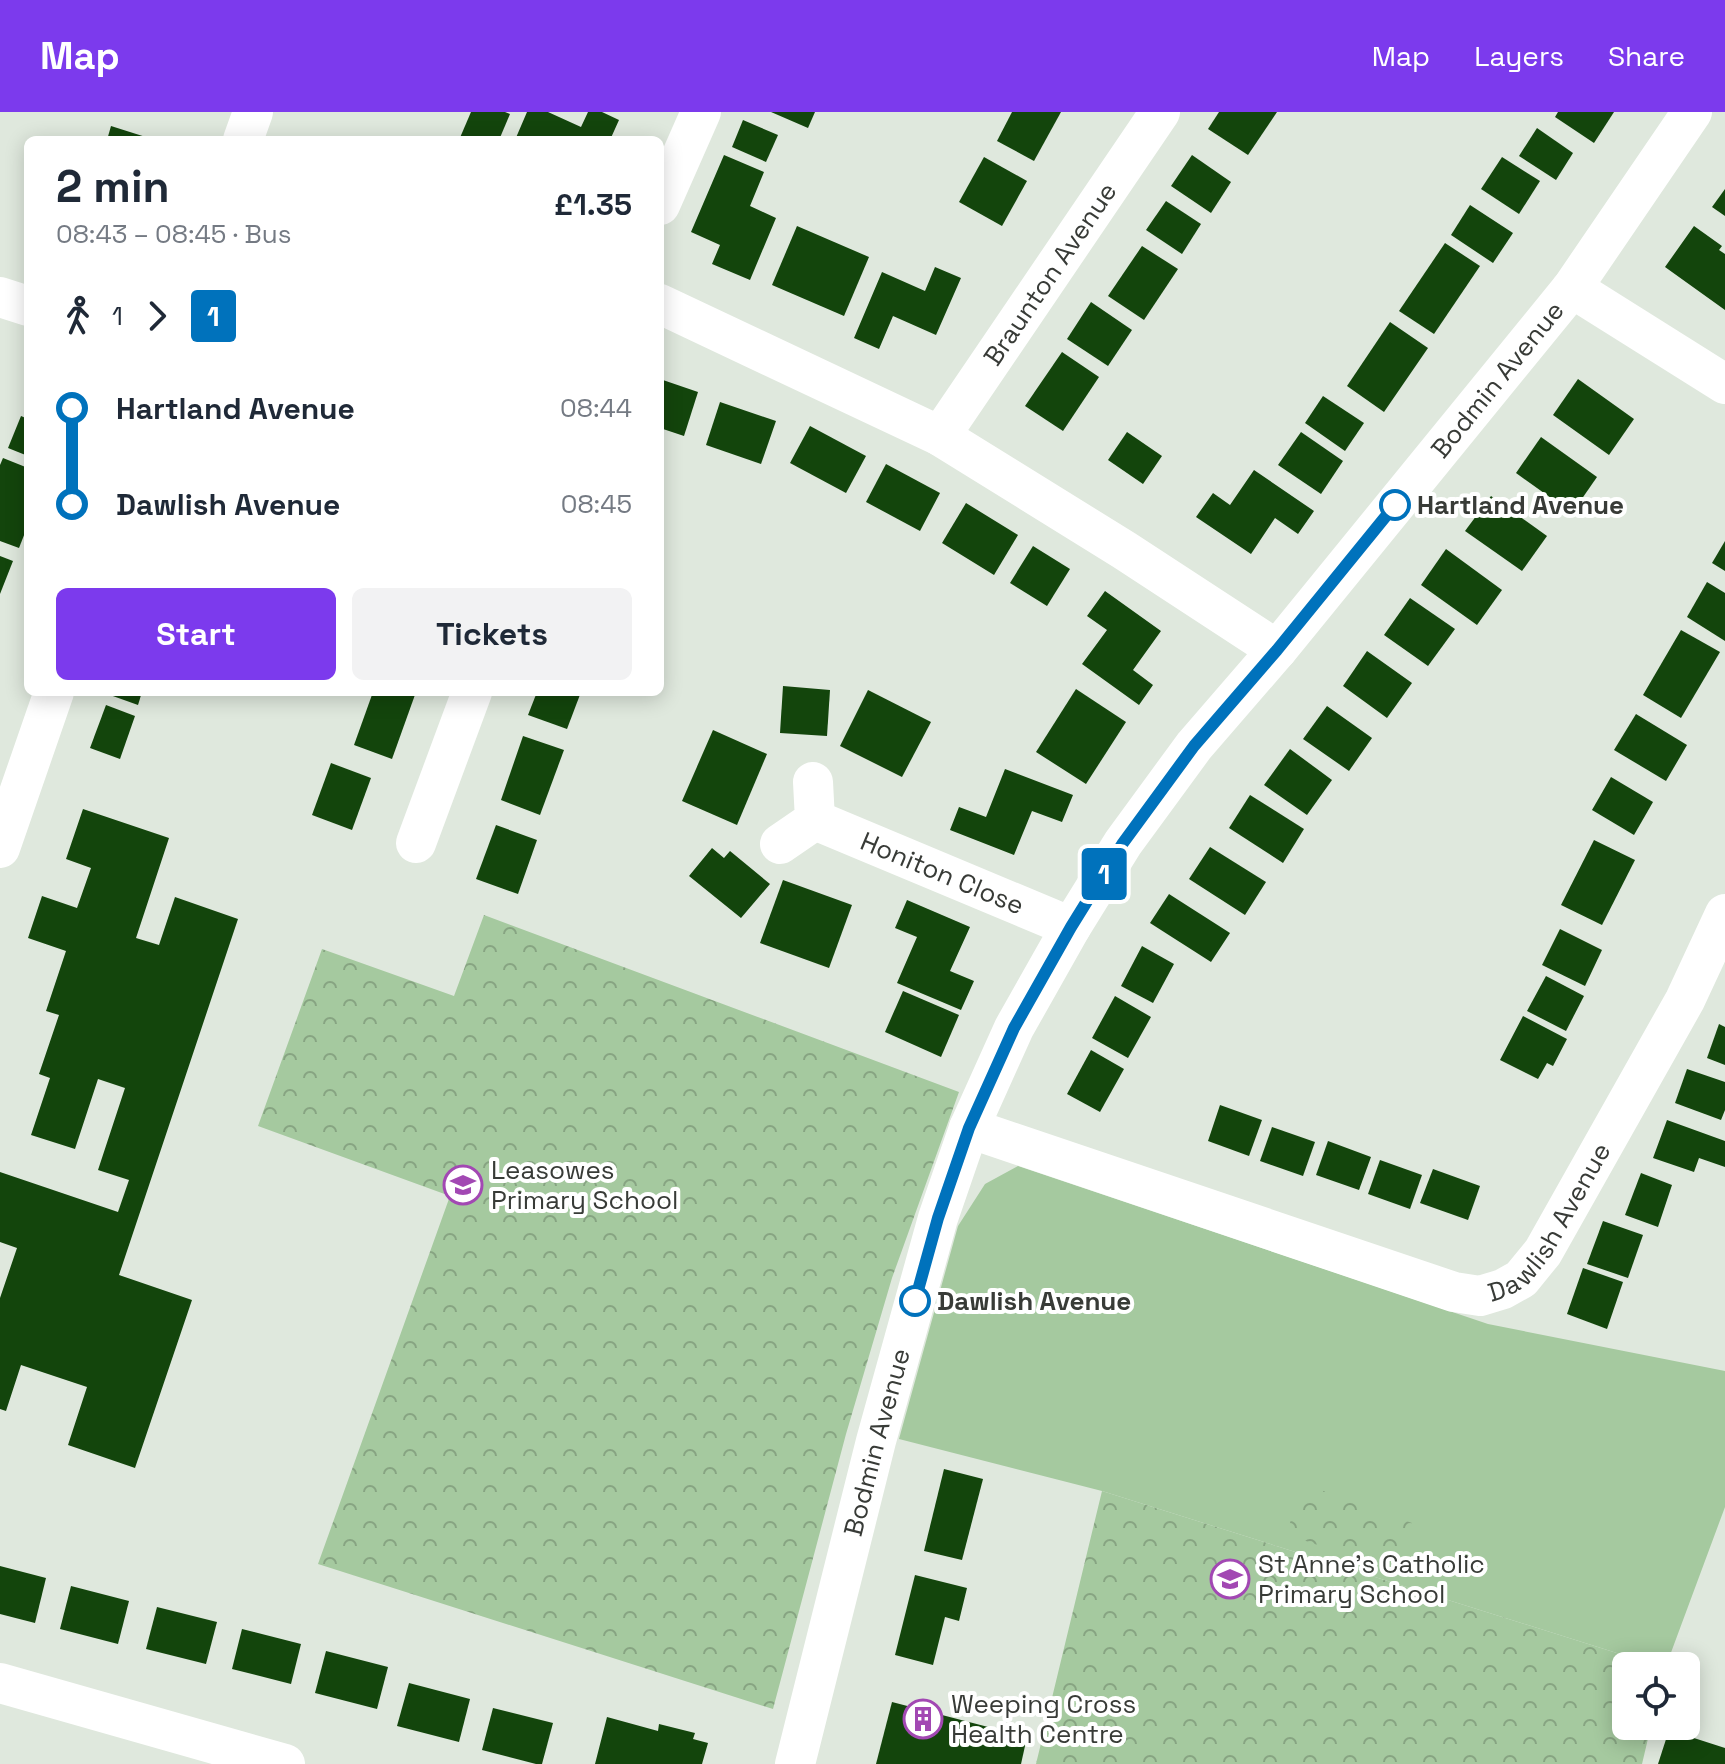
<!DOCTYPE html>
<html lang="en">
<head>
<meta charset="utf-8">
<style>
	:root { --surface:#fff; --page:#f2f2f3; --text:#1f2937; --muted:#747a83; --accent:#7c3aed }
	body { margin:0; font-family:"Space Grotesk",sans-serif; background:var(--page); color:var(--text); height:100vh; display:flex; flex-direction:column; font-size:30px; white-space:nowrap }
	* { box-sizing:border-box; margin:0 }
	p { font-size:26px; color:var(--muted) }
	.icon { flex:none; width:44px; height:44px; fill:none; stroke:currentColor; stroke-width:2; stroke-linecap:round; stroke-linejoin:round }
	.map { position:relative; flex:1; overflow:hidden }
	.sheet { position:absolute; left:24px; top:24px; width:640px; height:560px; display:flex; flex-direction:column; background:var(--surface); border-radius:12px; box-shadow:0 4px 20px #0003 }
	.sheet>* { flex:none }
	.badge { padding:0 16px; border-radius:6px; font-size:28px; line-height:52px }
	.controls { position:absolute; left:1612px; top:1540px; display:grid; gap:16px }
	.controls a { display:grid; place-items:center; width:88px; height:88px; border-radius:12px; background:var(--surface); box-shadow:0 4px 20px #0003; font-size:40px }
	.map>.badge { position:absolute; translate:-50% -50%; box-shadow:0 0 0 4px #fff }
	.legs { display:flex; align-items:center; gap:12px; height:88px; padding:0 32px; font-size:26px }
	.legs p { margin-inline-start:auto }
	.overview { display:flex; align-items:center; justify-content:space-between; height:136px; padding:0 32px }
	h1 { font-size:44px; font-weight:700; line-height:60px }
	.action { display:flex; gap:16px; margin-top:auto; padding:16px 32px }
	.action a { flex:1; height:92px; border-radius:12px; background:var(--accent); color:#fff; font-size:32px; font-weight:700; line-height:92px; text-align:center }
	.action a+a { background:var(--page); color:var(--text) }
	ul { padding:0 32px; list-style:none }
	li { display:flex; align-items:center; gap:28px; height:96px; font-size:30px }
	li i { display:grid; place-items:center; width:12px; height:100%; margin:0 10px; background:currentColor }
	li i::after { content:''; width:20px; height:20px; margin:-10px; border:6px solid; border-radius:50%; background:var(--surface) }
	li p { margin-inline-start:auto }
	li:first-child i { background:linear-gradient(#0000 50%,currentColor 0) }
	li:last-child i { background:linear-gradient(currentColor 50%,#0000 0) }
	header { display:flex; align-items:center; gap:48px; box-sizing:border-box; height:112px; padding:0 40px; background:var(--accent); color:#fff }
	header strong { font-size:38px }
	nav { display:flex; gap:44px; margin-inline-start:auto; font-size:28px }
	.map>svg:first-child { display:block }
	.green { fill:#a5c99f }
	.park { fill:url(#park-crowns) }
	.building { fill:#13450c }
	.lines { fill:none; stroke-linecap:round; stroke-linejoin:round }
	.street { stroke:#fff; stroke-width:40 }
	.line-1-casing { stroke:#fff; stroke-width:18 }
	.line-1 { stroke:#0072bc; stroke-width:12 }
	.stop-1-dot { fill:#fff; stroke:#0072bc; stroke-width:4 }
	.labels { text-anchor:middle; dominant-baseline:central; stroke-width:8; stroke-linejoin:round; paint-order:stroke }
	.street-label { font-size:26px; fill:#383b37; stroke:#fff }
	.stop-label { font-size:26px; font-weight:bold; fill:#383b37; stroke:#fff; text-anchor:start }
	.poi-label { font-size:26px; fill:#383b37; stroke:#fff; text-anchor:start }
</style>
</head>
<body>
<header>
<strong>Map</strong>
<nav><a>Map</a><a>Layers</a><a>Share</a></nav>
</header>
<div class="map">
<svg width="1725" height="1652" viewBox="0 0 1725 1652">
	<defs>
		<pattern id="park-crowns" width="20" height="18" patternUnits="userSpaceOnUse" patternTransform="scale(2)"><rect width="20" height="18" fill="#a5c99f"/><path d="M2 6a3 3 0 1 1 6 0M12 15a3 3 0 1 1 6 0" fill="none" stroke="#87a482"/></pattern>
	</defs>
	<rect width="100%" height="100%" fill="#dfe8dd"/>
	<!-- green -->
	<path class="green" d="M1018 1054 1488 1212 1725 1259V1395L1666 1554H1658L1102 1379 899 1327 958 1114 985 1072Z"/>
	<!-- park -->
	<g class="park">
		<path d="M484 803 959 980 892 1166 846 1322 773 1597 318 1452 450 1084 258 1014 322 837 454 884Z"/>
		<path d="M1304 1372 1412 1411 1395 1460 1286 1422Z"/>
		<path d="M1102 1379 1658 1554H1626V1614H1651L1642 1652H1036Z"/>
	</g>
	<!-- building -->
	<g class="building">
		<path d="M471 0H505L510 2 499 28H459Z"/>
		<path d="M527 0H548L581 15 588 0H602L619 8 610 28H515Z"/>
		<path d="M771 0H815L808 16Z"/>
		<path d="M1012 0H1061L1034 49 997 29Z"/>
		<path d="M1219 0H1277L1248 43 1208 17Z"/>
		<path d="M1558 0H1614L1594 31 1555 5Z"/>
		<path d="M743 8 778 23 766 50 732 35Z"/>
		<path d="M111 14 152 27V28H107Z"/>
		<path d="M1537 16 1573 41 1556 68 1519 44Z"/>
		<path d="M724 43 764 60 750 94 776 106 750 168 712 152 720 133 691 120Z"/>
		<path d="M1192 43 1231 70 1211 101 1171 74Z"/>
		<path d="M984 45 1027 69 1002 114 959 90Z"/>
		<path d="M1502 45 1540 69 1519 102 1481 77Z"/>
		<path d="M1725 77V104L1712 95Z"/>
		<path d="M1166 89 1201 112 1182 142 1146 118Z"/>
		<path d="M1470 93 1513 121 1493 151 1451 123Z"/>
		<path d="M797 114 869 145 844 204 772 173Z"/>
		<path d="M1694 114 1722 134 1719 138 1725 142V198L1665 155Z"/>
		<path d="M1445 131 1480 154 1434 222 1399 199Z"/>
		<path d="M1142 134 1178 157 1144 208 1108 184Z"/>
		<path d="M935 155 961 166 936 223 893 204 879 237 854 226 882 160 925 179Z"/>
		<path d="M1091 190 1132 218 1108 254 1067 227Z"/>
		<path d="M1390 210 1428 236 1384 300 1347 274Z"/>
		<path d="M1062 240 1099 265 1063 319 1025 294Z"/>
		<path d="M660 267 698 280 684 324 660 316Z"/>
		<path d="M1578 267 1634 307 1609 343 1553 303Z"/>
		<path d="M1323 284 1364 311 1345 339 1305 311Z"/>
		<path d="M720 290 776 309 761 352 706 333Z"/>
		<path d="M21 304 28 307V344L8 336Z"/>
		<path d="M810 314 866 344 846 381 790 351Z"/>
		<path d="M1127 320 1162 344 1143 372 1108 348Z"/>
		<path d="M1301 320 1343 349 1321 382 1278 353Z"/>
		<path d="M1541 325 1597 365 1572 401 1516 361Z"/>
		<path d="M3 346 28 356V413L19 436 0 429V353Z"/>
		<path d="M886 352 940 381 920 419 866 390Z"/>
		<path d="M1254 358 1314 399 1298 422 1275 406 1251 442 1196 405 1213 381 1230 393Z"/>
		<path d="M1491 384 1547 424 1522 459 1465 419Z"/>
		<path d="M966 391 1018 423 994 463 942 431Z"/>
		<path d="M1725 429V459L1712 451Z"/>
		<path d="M1033 434 1070 457 1047 494 1010 471Z"/>
		<path d="M1446 437 1502 478 1477 513 1421 473Z"/>
		<path d="M0 444 13 449 0 482Z"/>
		<path d="M1707 470 1725 481V529L1687 505Z"/>
		<path d="M1105 479 1161 519 1133 558 1153 573 1139 593 1082 552 1107 518 1087 504Z"/>
		<path d="M1410 486 1455 517 1428 554 1384 523Z"/>
		<path d="M1681 518 1720 540 1681 606 1643 583Z"/>
		<path d="M1367 539 1412 571 1387 606 1343 574Z"/>
		<path d="M783 574 830 578 827 624 780 621Z"/>
		<path d="M1076 577 1126 610 1086 672 1036 640Z"/>
		<path d="M868 578 931 610 902 665 840 634Z"/>
		<path d="M111 580H142L138 593 110 583Z"/>
		<path d="M373 580H416L392 647 354 633Z"/>
		<path d="M537 580H581L567 617 528 603Z"/>
		<path d="M106 593 135 604 120 647 90 636Z"/>
		<path d="M1327 594 1372 626 1349 659 1303 627Z"/>
		<path d="M1636 602 1687 633 1666 669 1614 638Z"/>
		<path d="M713 618 767 642 737 713 682 689Z"/>
		<path d="M523 624 564 638 540 703 501 688Z"/>
		<path d="M1290 637 1332 668 1307 703 1264 673Z"/>
		<path d="M331 651 371 666 352 718 312 703Z"/>
		<path d="M1005 657 1073 683 1062 710 1032 699 1014 743 950 718 959 695 986 705Z"/>
		<path d="M1611 665 1653 690 1634 723 1592 698Z"/>
		<path d="M1250 683 1304 717 1283 751 1229 716Z"/>
		<path d="M83 697 169 726 136 826 159 833 175 785 238 807 119 1163 192 1188 135 1356 68 1333 87 1275 21 1253 6 1299 0 1297V1186L17 1136 0 1130V1060L118 1100 129 1068 98 1058 125 976 98 967 75 1037 31 1023 50 966 39 962 59 903 46 899 66 839 28 826 42 784 77 796 91 756 66 747Z"/>
		<path d="M496 713 537 728 518 782 476 767Z"/>
		<path d="M1594 728 1635 748 1602 813 1561 793Z"/>
		<path d="M1210 735 1266 770 1245 803 1189 767Z"/>
		<path d="M712 736 724 746 730 739 770 772 741 806 689 764Z"/>
		<path d="M783 768 852 793 829 856 760 831Z"/>
		<path d="M1169 782 1230 821 1211 850 1150 811Z"/>
		<path d="M907 788 970 815 950 859 974 869 961 898 897 871 917 825 895 816Z"/>
		<path d="M1560 817 1602 838 1585 874 1542 853Z"/>
		<path d="M1142 834 1174 852 1153 891 1121 874Z"/>
		<path d="M1546 864 1584 884 1566 919 1527 899Z"/>
		<path d="M903 879 959 903 941 945 885 920Z"/>
		<path d="M1115 884 1151 905 1128 946 1092 926Z"/>
		<path d="M1523 904 1567 927 1553 954 1547 951 1538 967 1500 948Z"/>
		<path d="M1719 912 1725 915V953L1707 946Z"/>
		<path d="M1091 938 1124 957 1100 1000 1067 982Z"/>
		<path d="M1687 957 1725 970V998L1721 1008 1675 991Z"/>
		<path d="M1220 993 1262 1008 1249 1044 1208 1029Z"/>
		<path d="M1667 1008 1725 1029V1055L1699 1046 1694 1060 1653 1046Z"/>
		<path d="M1272 1015 1315 1030 1303 1064 1260 1049Z"/>
		<path d="M1328 1029 1371 1045 1359 1078 1316 1063Z"/>
		<path d="M1380 1048 1422 1063 1410 1097 1368 1082Z"/>
		<path d="M1433 1057 1480 1074 1468 1108 1420 1091Z"/>
		<path d="M1641 1061 1672 1073 1658 1115 1625 1103Z"/>
		<path d="M1603 1109 1643 1123 1628 1166 1587 1152Z"/>
		<path d="M1583 1156 1623 1170 1607 1217 1567 1202Z"/>
		<path d="M944 1357 983 1367 962 1448 924 1439Z"/>
		<path d="M0 1454 46 1466 35 1511 0 1502Z"/>
		<path d="M915 1463 967 1476 959 1509 945 1505 933 1553 895 1543Z"/>
		<path d="M71 1474 129 1489 118 1532 60 1517Z"/>
		<path d="M157 1495 217 1510 206 1552 146 1537Z"/>
		<path d="M242 1517 301 1532 291 1572 232 1557Z"/>
		<path d="M326 1539 388 1555 377 1597 315 1581Z"/>
		<path d="M409 1571 470 1587 459 1630 397 1614Z"/>
		<path d="M892 1590 1027 1625 1021 1652H876Z"/>
		<path d="M493 1596 553 1611 542 1652H536L482 1638Z"/>
		<path d="M607 1605 658 1619 659 1612 695 1621 693 1627 708 1631 702 1652H595Z"/>
		<path d="M1669 1618 1725 1636V1652H1658Z"/>
	</g>
	<g class="lines">
		<!-- street -->
		<g class="street">
			<path d="M243 28 253 0"/>
			<path d="M660 93 701 0"/>
			<path d="M1572 176 1725 272"/>
			<path d="M0 185 28 194"/>
			<path d="M660 192 940 324 1124 438 1277 538"/>
			<path id="s1" d="M940 324 1160 0"/>
			<path id="s2" d="M815 708 1071 815"/>
			<path d="M416 731 472 580"/>
			<path d="M780 732 815 708 813 670"/>
			<path d="M0 736 54 580"/>
			<path id="s3" d="M969 1016 1454 1180 1480 1184 1503 1177 1521 1167 1543 1140 1685 888 1725 802"/>
			<path d="M0 1571 285 1652"/>
			<path id="s4" d="M795 1652 876 1329 938 1106 969 1016 1014 916 1071 815 1123 731 1194 634 1277 538 1572 176 1692 0"/>
		</g>
	</g>
	<g class="lines">
		<defs>
			<path id="line-1" d="M915 1189 938 1106 969 1016 1014 916 1071 815 1123 731 1194 634 1277 538 1395 393"/>
		</defs>
		<!-- line-1 casing -->
		<use href="#line-1" class="line-1-casing"/>
		<!-- line-1 -->
		<use href="#line-1" class="line-1"/>
	</g>
	<!-- icons -->
	<defs>
		<symbol id="school-ring" viewBox="-11 -11 22 22"><circle r="9.5" fill="#fff" stroke="#a248b3" stroke-width="1.5"/><path d="M0-5L7-2L0 1L-7-2ZM-4 1L0 2.5L4 1V4Q0 6-4 4Z" fill="#a248b3"/></symbol>
		<symbol id="building-ring" viewBox="-11 -11 22 22"><circle r="9.5" fill="#fff" stroke="#a248b3" stroke-width="1.5"/><path d="M-4-6H4V6H1V3H-1V6H-4ZM-2.5-4.3h1.7v1.8h-1.7ZM.8-4.3h1.7v1.8H.8ZM-2.5-1h1.7V.8h-1.7ZM.8-1h1.7V.8H.8Z" fill="#a248b3"/></symbol>
	</defs>
	<g fill-rule="evenodd">
		<use href="#school-ring" x="441" y="1051" width="44" height="44"/>
		<use href="#school-ring" x="1208" y="1445" width="44" height="44"/>
		<use href="#building-ring" x="901" y="1585" width="44" height="44"/>
	</g>
	<!-- markers -->
	<g class="stop-1-dot">
		<circle cx="1395" cy="393" r="14"/>
		<circle cx="915" cy="1189" r="14"/>
	</g>
	<g class="labels">
		<!-- street labels -->
		<g class="street-label">
			<text stroke="none"><textPath href="#s1" startOffset="196">Braunton Avenue</textPath></text>
			<text stroke="none"><textPath href="#s4" startOffset="1580">Bodmin Avenue</textPath></text>
			<text stroke="none"><textPath href="#s2" startOffset="138">Honiton Close</textPath></text>
			<text stroke="none"><textPath href="#s3" startOffset="644">Dawlish Avenue</textPath></text>
			<text stroke="none"><textPath href="#s4" startOffset="332">Bodmin Avenue</textPath></text>
		</g>
		<!-- stop labels -->
		<g class="stop-label">
			<text x="1417" y="393">Hartland Avenue</text>
			<text x="937" y="1189">Dawlish Avenue</text>
		</g>
		<!-- poi labels -->
		<g class="poi-label">
			<text x="491" y="1058">Leasowes<tspan x="491" dy="30">Primary School</tspan></text>
			<text x="1258" y="1452">St Anne's Catholic<tspan x="1258" dy="30">Primary School</tspan></text>
			<text x="951" y="1592">Weeping Cross<tspan x="951" dy="30">Health Centre</tspan></text>
		</g>
	</g>
</svg>
<div class="controls">
<a><svg class="icon" aria-label="locate" viewBox="0 0 24 24"><circle cx="12" cy="12" r="6"/><path d="M12 2v4M12 18v4M2 12h4M18 12h4"/></svg></a>
</div>
<b class="badge" style="left:1104px;top:762px;background:#0072bc;color:#fff">1</b>
<section class="sheet">
<div class="overview"><div><h1>2 min</h1><p>08:43 – 08:45 · Bus</p></div><b>£1.35</b></div>
<div class="legs"><svg class="icon" aria-label="walk" viewBox="0 0 24 24"><circle cx="13" cy="4" r="2"/><path d="M13 8l-2 6 4 7M11 14l-3 7M7 12l3-4h3l4 4"/></svg>1<svg class="icon" aria-label="forward" viewBox="0 0 24 24"><path d="M9 5l7 7-7 7"/></svg><b class="badge" style="background:#0072bc;color:#fff">1</b></div>
<ul>
<li><i style="color:#0072bc"></i><b>Hartland Avenue</b><p>08:44</p></li>
<li><i style="color:#0072bc"></i><b>Dawlish Avenue</b><p>08:45</p></li>
</ul>
<div class="action"><a>Start</a><a>Tickets</a></div>
</section>
</div>
</body>
</html>
